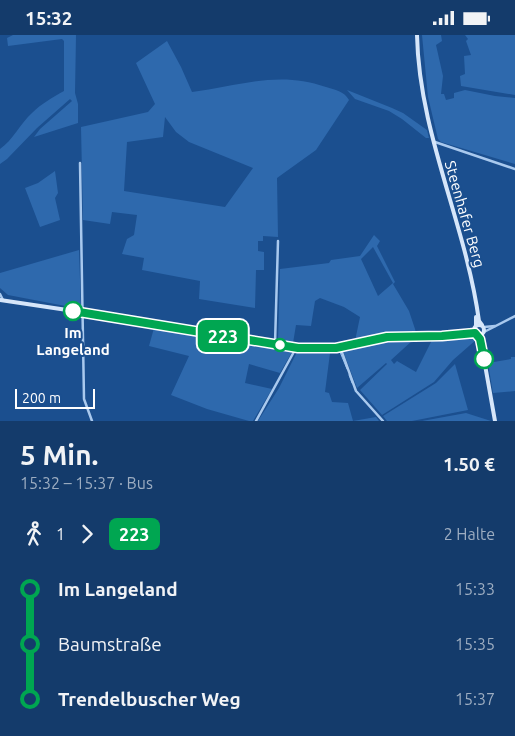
<!DOCTYPE html>
<html lang="de">
<head>
<meta charset="utf-8">
<style>
	:root { --surface:#143b6b; --page:#214673; --text:#f1f3f6; --muted:#9dadc1 }
	body { margin:0; font-family:Ubuntu,sans-serif; background:var(--page); color:var(--text); height:100vh; display:flex; flex-direction:column; font-size:19px; white-space:nowrap }
	* { box-sizing:border-box; margin:0 }
	p { font-size:16px; color:var(--muted) }
	.icon { flex:none; width:28px; height:28px; fill:none; stroke:currentColor; stroke-width:2; stroke-linecap:round; stroke-linejoin:round }
	.map { position:relative; height:386px; overflow:hidden }
	.side { display:flex; flex-direction:column; background:var(--surface); flex:1 }
	.side>* { flex:none }
	.badge { padding:0 10px; border-radius:8px; font-size:18px; line-height:32px }
	.scale { position:absolute; left:15px; bottom:12px; width:80px; box-sizing:border-box; padding-left:5px; border:2px solid #fff; border-top:0; font-size:14px; line-height:18px; white-space:nowrap; color:#fff; -webkit-text-stroke:4px #1b4f8f; paint-order:stroke }
	.map>.badge { position:absolute; translate:-50% -50%; box-shadow:0 0 0 2px #fff }
	.legs { display:flex; align-items:center; gap:8px; height:55px; padding:0 20px; font-size:16px }
	.legs p { margin-inline-start:auto }
	.overview { display:flex; align-items:center; justify-content:space-between; height:85px; padding:0 20px }
	h1 { font-size:28px; font-weight:600; line-height:38px }
	ul { padding:0 20px; list-style:none }
	li { display:flex; align-items:center; gap:18px; height:55px; font-size:19px }
	li i { display:grid; place-items:center; width:8px; height:100%; margin:0 6px; background:currentColor }
	li i::after { content:''; width:12px; height:12px; margin:-6px; border:4px solid; border-radius:50%; background:var(--surface) }
	li p { margin-inline-start:auto }
	li:first-child i { background:linear-gradient(#0000 50%,currentColor 0) }
	li:last-child i { background:linear-gradient(currentColor 50%,#0000 0) }
	.status { display:flex; justify-content:space-between; align-items:center; height:35px; padding:0 25px; background:var(--surface); direction:ltr }
	.status svg { height:14px; fill:currentColor }
	.map>svg:first-child { display:block }
	.green { fill:#2e69ad; fill-rule:evenodd }
	.lines { fill:none; stroke-linecap:round; stroke-linejoin:round }
	.stream { stroke:#9cc4f0; stroke-width:1 }
	.street { stroke:#a9c9ee; stroke-width:2.5 }
	.secondary { stroke:#d6e6fa; stroke-width:4 }
	.line-1-casing { stroke:#fff; stroke-width:11 }
	.line-1 { stroke:#00a651; stroke-width:8 }
	.stop-1-dot { fill:#fff; stroke:#00a651; stroke-width:2.5 }
	.labels { text-anchor:middle; dominant-baseline:central; stroke-width:4; stroke-linejoin:round; paint-order:stroke }
	.street-label { font-size:15px; fill:#fff; stroke:#1b4f8f }
	.stop-label { font-size:15px; font-weight:bold; fill:#fff; stroke:#1b4f8f }
</style>
</head>
<body>
<div class="status"><b>15:32</b><svg viewBox="0 0 49 12"><path d="M0 12V9h3v3zM5 12V6h3v6zM10 12V3h3v9zM15 12V0h3v12zM26 1h20v11H26zM47 4h2v5h-2z"/></svg></div>
<div class="map">
<svg width="515" height="386" viewBox="0 0 515 386">
	<rect width="100%" height="100%" fill="#1b4f8f"/>
	<!-- green -->
	<g class="green">
		<path d="M13 0H76L75 58 78 69V88L34 102 40 94 72 66 70 64 37 93 7 124 0 129V114C13 105 20 89 32 78 41 69 53 62 64 56V6L62 4 8 11 7 3Z"/>
		<path d="M422 0H441L442 6 436 10 443 41 441 59H444L446 65 454 63V58L465 55 495 61 515 63V129L441 107 438 104 428 62Z"/>
		<path d="M465 0H515V60L461 51 460 41 465 39 464 21 471 20 466 6 468 4Z"/>
		<path d="M167 6 181 32 192 57C240 51 278 35 326 52 335 55 344 56 349 65L316 115 277 143 278 202 263 201V206H258V216L264 217V235H256L255 273 199 264 200 246 142 235 144 223 122 219 127 204 134 200 137 180 112 177 110 189 83 185 81 92 148 77 155 69 136 28ZM165 82 176 97 189 107 253 133 225 172 124 156 127 107 163 102Z"/>
		<path d="M347 55 392 73 403 78 427 95 429 103H426L402 84 389 76 355 64Z"/>
		<path d="M55 136 58 158 55 163 60 185 40 192 25 153 38 148Z"/>
		<path d="M374 200 380 206 377 211 395 247 393 249 409 276 416 297C394 296 376 299 355 306L360 282 344 272 320 263 315 266 311 291 296 290 293 308 278 306 280 234 329 228 331 225 360 221ZM373 212 393 248 378 261 361 224Z"/>
		<path d="M79 215 81 274 8 260 0 253V238Z"/>
		<path d="M154 293 292 317 280 338 249 329 245 348 272 354 253 386H249L207 374 171 360 189 321 149 311Z"/>
		<path d="M471 301 477 304 453 325 434 347 382 380 360 355 387 329 386 328 357 353 343 316C366 309 389 305 413 305L391 325 394 329 397 326 416 337 432 305H457Z"/>
		<path d="M297 317 330 318 325 357 329 358 332 367 348 368 353 386 376 382 379 386H258L279 353Z"/>
		<path d="M511 322H515V356L493 358 488 328 511 324Z"/>
		<path d="M455 329 468 375 412 386H387L383 381 436 348Z"/>
		<path d="M466 378 491 386H422Z"/>
	</g>
	<g class="lines">
		<!-- stream -->
		<g class="stream">
			<path d="M340 317 347 334"/>
			<path d="M349 340 352 348"/>
		</g>
		<!-- street -->
		<g class="street">
			<path d="M435 107 515 134"/>
			<path d="M80 128 84 364 92 386"/>
			<path d="M0 259 3 265"/>
			<path d="M484 292 495 291"/>
			<path d="M484 297 515 281"/>
			<path d="M275 309 278 206"/>
			<path d="M340 312 356 356 383 386"/>
			<path d="M256 386 296 313"/>
		</g>
		<!-- secondary -->
		<g class="secondary">
			<path d="M417 0C419 99 466 189 479 286L482 290"/>
			<path d="M0 265 94 279 298 313H336L387 302 441 301 475 298"/>
			<circle cx="479" cy="295" r="5"/>
			<path d="M476 291V282"/>
			<path d="M478 300 482 313 495 386"/>
		</g>
	</g>
	<g class="lines">
		<defs>
			<path id="line-1" d="M73 276 298 313H336L387 302 442 301 475 298 480 304 484 324"/>
		</defs>
		<!-- line-1 casing -->
		<use href="#line-1" class="line-1-casing"/>
		<!-- line-1 -->
		<use href="#line-1" class="line-1"/>
	</g>
	<!-- markers -->
	<g class="stop-1-dot">
		<circle cx="73" cy="276" r="9"/>
		<circle cx="280" cy="310" r="6"/>
		<circle cx="484" cy="324" r="9"/>
	</g>
	<g class="labels">
		<!-- street labels -->
		<g class="street-label">
			<text transform="translate(465 179) rotate(74)">Steenhafer Berg</text>
		</g>
		<!-- stop labels -->
		<g class="stop-label">
			<text x="73" y="297">Im<tspan x="73" dy="17">Langeland</tspan></text>
		</g>
	</g>
</svg>
<div class="scale">200 m</div>
<b class="badge" style="left:223px;top:301px;background:#00a651;color:#fff">223</b>
</div>
<section class="side">
<div class="overview"><div><h1>5 Min.</h1><p>15:32 – 15:37 · Bus</p></div><b>1.50 €</b></div>
<div class="legs"><svg class="icon" aria-label="walk" viewBox="0 0 24 24"><circle cx="13" cy="4" r="2"/><path d="M13 8l-2 6 4 7M11 14l-3 7M7 12l3-4h3l4 4"/></svg>1<svg class="icon" aria-label="forward" viewBox="0 0 24 24"><path d="M9 5l7 7-7 7"/></svg><b class="badge" style="background:#00a651;color:#fff">223</b><p>2 Halte</p></div>
<ul>
<li><i style="color:#00a651"></i><b>Im Langeland</b><p>15:33</p></li>
<li><i style="color:#00a651"></i><span>Baumstraße</span><p>15:35</p></li>
<li><i style="color:#00a651"></i><b>Trendelbuscher Weg</b><p>15:37</p></li>
</ul>
</section>
</body>
</html>
